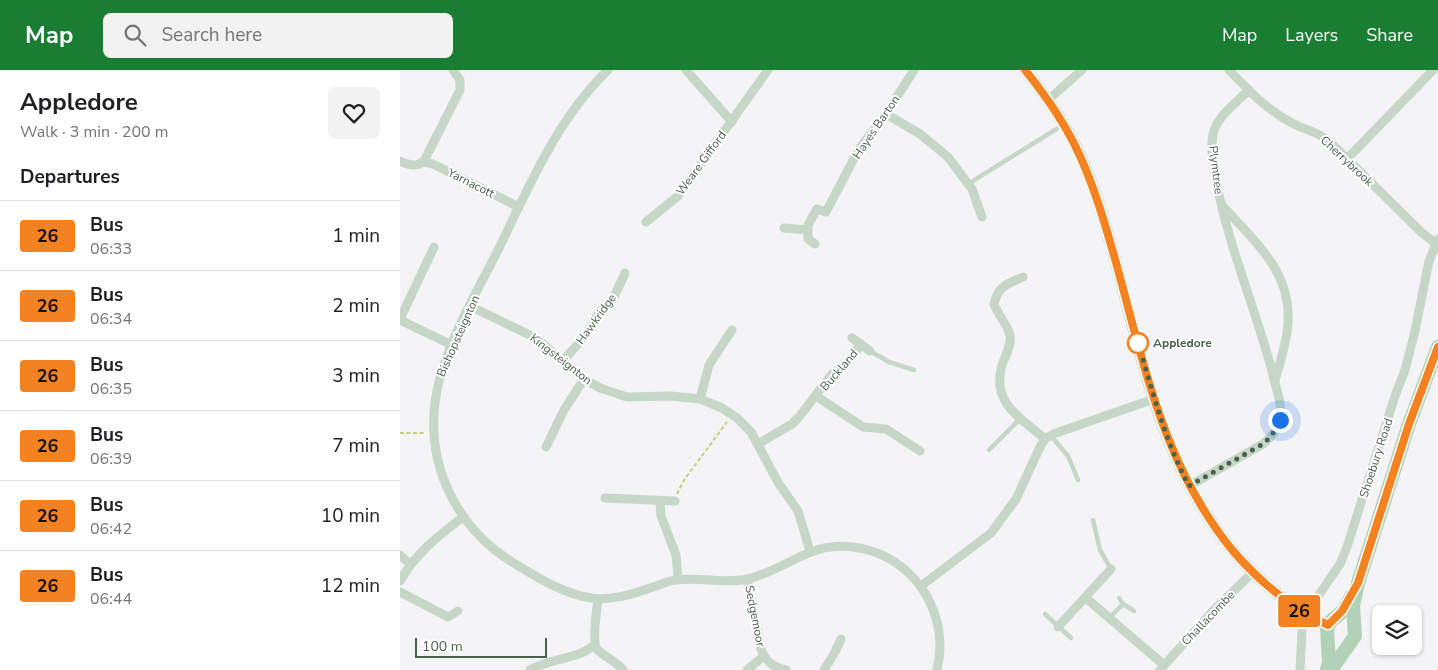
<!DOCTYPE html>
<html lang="en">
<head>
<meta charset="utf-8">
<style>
	:root { --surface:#fff; --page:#f2f2f2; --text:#202124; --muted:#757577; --line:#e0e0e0; --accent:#1a7e32 }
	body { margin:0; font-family:"Nunito Sans",sans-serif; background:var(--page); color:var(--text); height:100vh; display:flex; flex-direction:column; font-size:19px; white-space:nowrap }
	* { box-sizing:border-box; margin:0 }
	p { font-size:16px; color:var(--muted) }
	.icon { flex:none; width:28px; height:28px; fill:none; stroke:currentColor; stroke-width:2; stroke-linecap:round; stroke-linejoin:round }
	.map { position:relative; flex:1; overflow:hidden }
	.sheet { display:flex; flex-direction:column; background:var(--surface); width:400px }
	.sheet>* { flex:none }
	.badge { padding:0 10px; border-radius:4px; font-size:18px; line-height:32px }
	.buttons { position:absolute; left:972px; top:535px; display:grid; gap:10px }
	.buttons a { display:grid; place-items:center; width:50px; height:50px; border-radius:8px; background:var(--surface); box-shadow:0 1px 4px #0004; font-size:25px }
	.scale { position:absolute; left:15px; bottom:12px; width:132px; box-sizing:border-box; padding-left:5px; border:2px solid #49624c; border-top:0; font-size:14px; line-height:18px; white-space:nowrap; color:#49624c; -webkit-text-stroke:4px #fff; paint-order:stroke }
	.you { position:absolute; width:25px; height:25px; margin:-12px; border:4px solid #fff; border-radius:50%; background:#1a73e8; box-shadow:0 0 0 8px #1a73e833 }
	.map>.badge { position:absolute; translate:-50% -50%; box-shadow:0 0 0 2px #fff }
	h2 { padding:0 20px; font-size:19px; line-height:45px }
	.round { display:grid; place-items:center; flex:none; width:52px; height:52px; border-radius:8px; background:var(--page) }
	.headline { display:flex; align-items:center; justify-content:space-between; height:85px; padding:0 20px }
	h1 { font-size:24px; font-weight:700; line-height:38px }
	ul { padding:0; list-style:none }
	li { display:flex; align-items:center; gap:15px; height:70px; padding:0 20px; border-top:1px solid var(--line) }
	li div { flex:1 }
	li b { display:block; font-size:19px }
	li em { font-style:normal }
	li .badge { min-width:55px; font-weight:700; text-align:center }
	header { display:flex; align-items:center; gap:30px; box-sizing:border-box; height:70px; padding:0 25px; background:var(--accent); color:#fff }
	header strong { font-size:24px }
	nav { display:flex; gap:28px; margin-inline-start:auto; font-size:18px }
	.search { width:350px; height:45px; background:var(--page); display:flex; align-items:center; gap:12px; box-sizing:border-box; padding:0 18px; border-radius:8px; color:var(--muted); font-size:19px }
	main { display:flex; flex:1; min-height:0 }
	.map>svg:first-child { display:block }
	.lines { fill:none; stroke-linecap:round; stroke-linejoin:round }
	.path { stroke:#c4d377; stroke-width:2; stroke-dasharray:4 2.5; stroke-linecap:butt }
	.lane { stroke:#c6d7c8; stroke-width:4.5 }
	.street { stroke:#c6d7c8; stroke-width:9 }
	.secondary { stroke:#c5dcc9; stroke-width:12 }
	.primary { stroke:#b2d2b7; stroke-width:14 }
	.line-casing { stroke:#fff; stroke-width:11 }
	.line { stroke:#f58220; stroke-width:8 }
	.walk { stroke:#49624c; stroke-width:5; stroke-dasharray:0 9 }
	.stop-dot { fill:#fff; stroke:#f58220; stroke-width:2.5 }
	.labels { text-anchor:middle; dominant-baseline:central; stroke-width:4; stroke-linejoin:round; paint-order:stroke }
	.street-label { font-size:12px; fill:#49624c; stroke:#fff }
	.stop-label { font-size:12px; font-weight:bold; fill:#49624c; stroke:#fff; text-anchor:start }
</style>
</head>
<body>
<header>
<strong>Map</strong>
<div class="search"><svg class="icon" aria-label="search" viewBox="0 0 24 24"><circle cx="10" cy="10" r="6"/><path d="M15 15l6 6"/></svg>Search here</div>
<nav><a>Map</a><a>Layers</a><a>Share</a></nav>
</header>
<main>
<section class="sheet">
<div class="headline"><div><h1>Appledore</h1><p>Walk · 3 min · 200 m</p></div><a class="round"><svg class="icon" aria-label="heart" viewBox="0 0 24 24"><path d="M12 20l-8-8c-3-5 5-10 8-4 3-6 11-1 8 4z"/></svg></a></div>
<h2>Departures</h2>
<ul>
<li><span class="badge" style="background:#f58220;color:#111">26</span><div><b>Bus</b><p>06:33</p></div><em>1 min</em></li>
<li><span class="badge" style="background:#f58220;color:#111">26</span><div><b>Bus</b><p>06:34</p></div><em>2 min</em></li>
<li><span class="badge" style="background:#f58220;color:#111">26</span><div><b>Bus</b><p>06:35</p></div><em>3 min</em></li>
<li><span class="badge" style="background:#f58220;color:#111">26</span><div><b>Bus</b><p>06:39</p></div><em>7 min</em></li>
<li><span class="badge" style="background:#f58220;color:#111">26</span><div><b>Bus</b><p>06:42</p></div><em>10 min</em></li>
<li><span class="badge" style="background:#f58220;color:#111">26</span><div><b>Bus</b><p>06:44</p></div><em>12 min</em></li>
</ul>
</section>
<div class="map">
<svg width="1038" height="600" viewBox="0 0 1038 600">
	<rect width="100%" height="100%" fill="#f4f3f5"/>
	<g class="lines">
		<!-- path -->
		<g class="path">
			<path d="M0 363H24"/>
			<path d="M277 424 284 410 327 352"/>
		</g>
		<!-- lane -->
		<g class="lane">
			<path d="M568 114 663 55"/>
			<path d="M470 281 489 292 514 300"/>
			<path d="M651 366 668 386 678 410"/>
			<path d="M589 380 620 349"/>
			<path d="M693 450 700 480 711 499"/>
			<path d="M719 528 723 534 734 541"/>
			<path d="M645 544 671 568"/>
			<path d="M709 548 723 534"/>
		</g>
		<!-- street -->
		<g class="street">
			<path d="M208 0C159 47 131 112 102 172 62 254 5 331 50 424 64 452 86 476 112 492 135 506 165 525 192 528 214 531 236 523 256 516 263 514 270 510 277 510 300 507 325 514 348 509 394 497 414 465 468 480 519 494 550 548 537 600"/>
			<path d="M286 0 332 52"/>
			<path d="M829 0C848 20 867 40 892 53 905 60 919 62 930 72L1021 162 1035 173"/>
			<path d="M648 30 682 0"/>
			<path d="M486 44 520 64 548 87 572 119 582 147"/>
			<path d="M947 89 1033 0"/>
			<path d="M0 91C8 95 19 98 25 89L60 20V10L53 0"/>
			<path d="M23 92 33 94 119 137"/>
			<path d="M822 135C856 174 896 204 887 262 885 278 879 295 875 311"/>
			<path d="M246 152 278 126 368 0"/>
			<path d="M384 158 408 160"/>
			<path d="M415 174 408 169V155L417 139 426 142 459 79 486 44 514 0"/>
			<path d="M623 207C607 214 598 216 594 234 598 245 607 254 610 265 612 275 605 286 602 295 591 333 620 347 645 369"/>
			<path d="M70 236 136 268 184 309 200 318 227 327 271 326 300 329 322 338 337 348 351 362 379 414 398 441 410 481"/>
			<path d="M0 249 34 177"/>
			<path d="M0 250 52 275"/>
			<path d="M452 268 470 281"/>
			<path d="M162 292 185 266 200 241 213 229 225 203"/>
			<path d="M416 326 463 357 486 359 520 381"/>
			<path d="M300 329 309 295 332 260"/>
			<path d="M358 374 392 354 399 347 432 304 450 290 461 274"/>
			<path d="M146 377 164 340 184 309"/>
			<path d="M789 416 863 374C871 367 878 360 880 349 883 334 875 316 872 301 855 237 828 175 816 110 814 95 810 79 813 64 817 46 836 33 849 20"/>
			<path d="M205 428 275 431"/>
			<path d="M260 431 261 446 276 485 278 509"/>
			<path d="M0 485 10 494"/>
			<path d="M347 509 361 579C366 592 373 597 386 600"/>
			<path d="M0 511C16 483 38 466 63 447"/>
			<path d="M521 516 591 463 616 429 640 377 645 369 653 364 754 329"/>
			<path d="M0 522 48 547 58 541"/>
			<path d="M686 528 764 595"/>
			<path d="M198 529C197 539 191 574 198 580 206 588 216 591 223 600"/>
			<path d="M658 557 711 499"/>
			<path d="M130 600C149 588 180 589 194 575"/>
			<path d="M347 600 364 586"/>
			<path d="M424 600 435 582 441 569"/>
			<path d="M760 600 812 542 853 502"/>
			<path d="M900 600 902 561 905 545 940 494 947 477 995 326 1005 300 1015 261 1029 191 1038 169"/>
		</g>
		<!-- secondary -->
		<path class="secondary" d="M625 0C646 26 666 55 680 85 696 120 706 157 716 193 744 296 763 396 833 481 860 512 891 538 928 555"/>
		<!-- primary -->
		<g class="primary">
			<path d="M927 600 929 592 927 558 931 551 943 541 952 525"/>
			<path d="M931 600 955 566 953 536 958 513 1009 354 1038 277"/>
		</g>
	</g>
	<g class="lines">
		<defs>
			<path id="line" d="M625 0C646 26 666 55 680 86 695 119 705 154 715 189 744 293 763 396 833 481 860 512 891 538 928 555L942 541 958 513 1009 354 1038 277"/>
		</defs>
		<!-- line casing -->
		<use href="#line" class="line-casing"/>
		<!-- line -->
		<use href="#line" class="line"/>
		<!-- walk -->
		<path class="walk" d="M738 273C753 322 765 371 789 416L863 374C871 367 876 360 880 350"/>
	</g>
	<!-- markers -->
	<circle class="stop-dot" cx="738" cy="273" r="10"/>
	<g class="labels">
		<!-- street labels -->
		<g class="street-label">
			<text transform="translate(476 57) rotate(-56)">Hayes Barton</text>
			<text transform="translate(947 91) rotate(43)">Cherrybrook</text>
			<text transform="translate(301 93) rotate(-54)">Weare Gifford</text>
			<text transform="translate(816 100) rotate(83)">Plymtree</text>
			<text transform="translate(71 113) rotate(27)">Yarnacott</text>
			<text transform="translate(196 249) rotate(-54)">Hawkridge</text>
			<text transform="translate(58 266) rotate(-66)">Bishopsteignton</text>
			<text transform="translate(161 289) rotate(38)">Kingsteignton</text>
			<text transform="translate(439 300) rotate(-49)">Buckland</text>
			<text transform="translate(976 388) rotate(-72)">Shoebury Road</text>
			<text transform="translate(355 546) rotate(79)">Sedgemoor</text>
			<text transform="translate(808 548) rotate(-46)">Challacombe</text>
		</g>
		<!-- stop labels -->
		<g class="stop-label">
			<text x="753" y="273">Appledore</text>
		</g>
	</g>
</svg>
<div class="buttons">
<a><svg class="icon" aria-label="layers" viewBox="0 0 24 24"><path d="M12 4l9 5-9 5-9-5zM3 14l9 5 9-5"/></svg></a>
</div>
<div class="scale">100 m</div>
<div class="you" style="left:880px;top:350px"></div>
<b class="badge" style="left:899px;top:541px;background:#f58220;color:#111">26</b>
</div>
</main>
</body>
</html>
